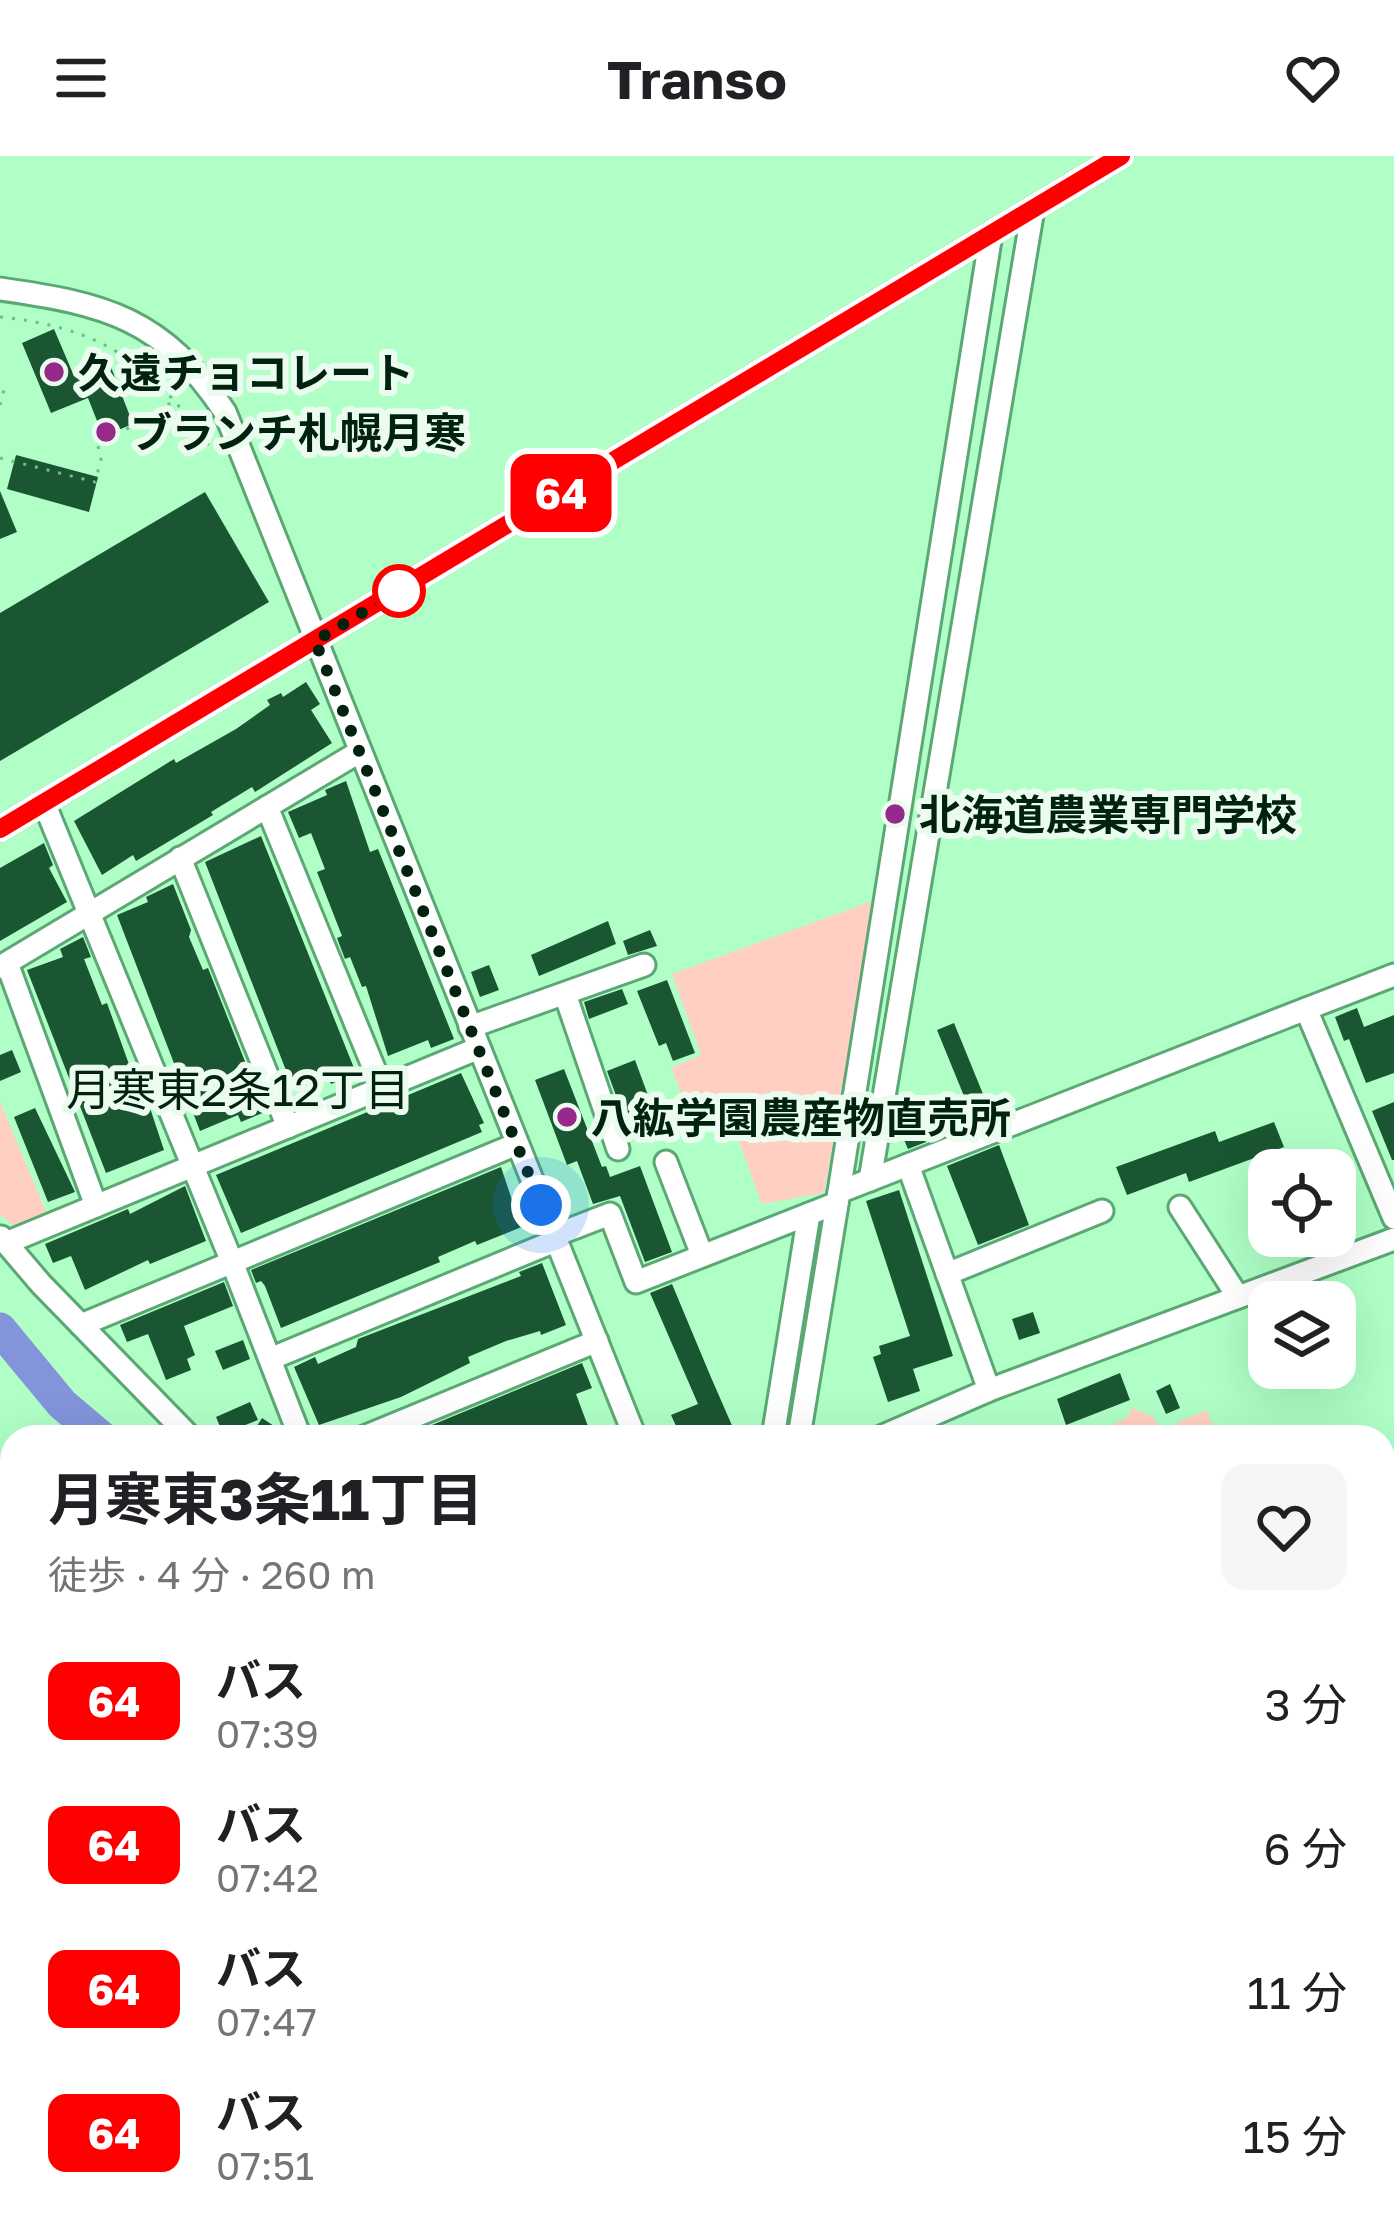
<!DOCTYPE html>
<html lang="ja">
<head>
<meta charset="utf-8">
<style>
	:root { --surface:#fff; --page:#f6f6f6; --text:#202124; --muted:#757577 }
	body { margin:0; font-family:"Golos Text","Noto Sans JP",sans-serif; background:var(--page); color:var(--text); height:100vh; display:flex; flex-direction:column; font-size:45px; white-space:nowrap }
	* { box-sizing:border-box; margin:0 }
	p { font-size:39px; color:var(--muted) }
	.icon { flex:none; width:66px; height:66px; fill:none; stroke:currentColor; stroke-width:2; stroke-linecap:round; stroke-linejoin:round }
	.map { position:relative; flex:1; overflow:hidden }
	.sheet { position:absolute; left:0px; top:1269px; width:1395px; height:807px; display:flex; flex-direction:column; background:var(--surface); border-radius:36px 36px 0 0; box-shadow:0 12px 48px #0002 }
	.sheet>* { flex:none }
	.badge { padding:0 24px; border-radius:18px; font-size:42px; line-height:78px }
	.fabs { position:absolute; left:1248px; top:993px; display:grid; gap:24px }
	.fabs a { display:grid; place-items:center; width:108px; height:108px; border-radius:24px; background:var(--surface); box-shadow:0 12px 48px #0002; font-size:60px }
	.you { position:absolute; width:60px; height:60px; margin:-30px; border:9px solid #fff; border-radius:50%; background:#1a73e8; box-shadow:0 0 0 18px #1a73e833 }
	.map>.badge { position:absolute; translate:-50% -50%; box-shadow:0 0 0 6px #fff }
	.round { display:grid; place-items:center; flex:none; width:126px; height:126px; border-radius:24px; background:var(--page) }
	.head { display:flex; align-items:center; justify-content:space-between; height:204px; padding:0 48px }
	h1 { font-size:57px; font-weight:700; line-height:90px }
	ul { padding:0; list-style:none }
	li { display:flex; align-items:center; gap:36px; height:144px; padding:0 48px }
	li div { flex:1 }
	li b { display:block; font-size:45px }
	li em { font-style:normal }
	li .badge { min-width:132px; font-weight:700; text-align:center }
	header { display:flex; justify-content:space-between; align-items:center; height:156px; padding:0 48px; background:var(--surface); font-size:54px; font-weight:700 }
	.map>svg:first-child { display:block }
	.green { fill:#ffcfc3 }
	.lines { fill:none; stroke-linecap:round; stroke-linejoin:round }
	.river { stroke:#8394db; stroke-width:33 }
	.building { fill:#1a5632 }
	.minor-casing { stroke:#5ba875; stroke-width:27 }
	.path { stroke:#77b88c; stroke-width:3; stroke-dasharray:3 9; stroke-linecap:butt }
	.minor { stroke:#fff; stroke-width:21 }
	.line-casing { stroke:#fff; stroke-width:27 }
	.line { stroke:#f00; stroke-width:18 }
	.walk { stroke:#01220e; stroke-width:12; stroke-dasharray:0 21.6 }
	.poi-dot { fill:#97298a; stroke:#ecfbef; stroke-width:4.5 }
	.stop-dot { fill:#fff; stroke:#f00; stroke-width:6 }
	.labels { text-anchor:middle; dominant-baseline:central; stroke-width:12; stroke-linejoin:round; paint-order:stroke }
	.poi-label { font-size:42px; font-weight:bold; fill:#01220e; stroke:#ecfbef; text-anchor:start }
	.neighbourhood-label { font-size:45px; fill:#01220e; stroke:#ecfbef }
</style>
</head>
<body>
<header><svg class="icon" aria-label="menu" viewBox="0 0 24 24"><path d="M4 6h16M4 12h16M4 18h16"/></svg>Transo<svg class="icon" aria-label="heart" viewBox="0 0 24 24"><path d="M12 20l-8-8c-3-5 5-10 8-4 3-6 11-1 8 4z"/></svg></header>
<div class="map">
<svg width="1394" height="2075" viewBox="0 0 1394 2075">
	<rect width="100%" height="100%" fill="#afffc7"/>
	<!-- green -->
	<g class="green">
		<path d="M875 744 824 1037 762 1048 734 972 695 971 671 912 701 899 672 818Z"/>
		<path d="M0 946 47 1058 17 1072 0 1058Z"/>
		<path d="M1132 1252 1153 1260 1160 1275 1206 1254 1218 1281H1082L1127 1262Z"/>
		<path d="M10 1852 12 1902 0 1908V1858Z"/>
	</g>
	<g class="lines">
		<!-- river -->
		<g class="river">
			<path d="M0 1173 62 1248 101 1281"/>
			<path d="M552 2064 556 2075"/>
		</g>
	</g>
	<!-- building -->
	<g class="building">
		<path d="M54 173 74 220 109 206 133 268 103 280 88 242 51 257 22 187Z"/>
		<path d="M16 299 98 321 89 356 7 333Z"/>
		<path d="M0 335 17 376 0 383Z"/>
		<path d="M205 336 269 446 0 605V457Z"/>
		<path d="M306 526 320 548 311 554 332 587 255 636 252 631 211 656 213 659 136 705 133 699 102 719 74 665 174 603 176 607 236 573 270 549 267 544 281 537 283 541Z"/>
		<path d="M346 625 370 696 378 693 454 883 431 892 428 884 388 900 366 830 362 831 350 801 345 803 337 782 342 780 317 716 325 713 311 677 299 682 288 656 327 639 325 634Z"/>
		<path d="M261 680 356 917 331 928 328 921 294 935 205 706Z"/>
		<path d="M44 687 53 709 49 712 67 746 0 785V712Z"/>
		<path d="M173 728 191 774 189 781 203 814 208 812 265 956 241 966 238 959 200 975 117 759 148 746 146 741Z"/>
		<path d="M608 765 616 788 539 820 531 799Z"/>
		<path d="M650 774 657 790 628 799 623 785Z"/>
		<path d="M83 781 91 801 84 803 102 849 107 847 140 939 145 937 164 994 106 1017 27 814 63 801 60 793Z"/>
		<path d="M489 809 499 834 480 841 471 816Z"/>
		<path d="M667 824 695 897 673 905 666 887 659 890 637 835Z"/>
		<path d="M622 833 628 848 589 863 584 846Z"/>
		<path d="M1357 852 1364 871 1394 859V917L1366 927 1349 883 1344 885 1335 861Z"/>
		<path d="M954 867 992 960 975 967 937 874Z"/>
		<path d="M12 894 21 916 0 925V899Z"/>
		<path d="M635 904 660 972 632 983 607 915Z"/>
		<path d="M564 913 602 1011 606 1010 610 1021 640 1010 672 1096 645 1106 620 1040 593 1048 577 1005 567 1009 535 924Z"/>
		<path d="M461 917 484 967 479 969 482 976 241 1077 216 1019Z"/>
		<path d="M1394 946V1004H1392L1372 955Z"/>
		<path d="M35 952 75 1036 48 1046 14 961Z"/>
		<path d="M915 958 926 986 908 993 896 965Z"/>
		<path d="M1274 966 1284 991 1189 1026 1186 1017 1127 1039 1116 1011 1215 975 1219 986Z"/>
		<path d="M999 989 1029 1069 978 1089 947 1010Z"/>
		<path d="M501 1011 512 1044 516 1051 522 1049 529 1068 477 1089 475 1085 438 1101 440 1106 281 1172 265 1130 261 1125 256 1127 251 1114Z"/>
		<path d="M185 1030 206 1085 150 1108 148 1104 85 1134 71 1100 53 1107 45 1088 128 1053 130 1058Z"/>
		<path d="M899 1034 953 1200 913 1213 920 1235 888 1246 873 1201 881 1198 879 1190 910 1180 866 1045Z"/>
		<path d="M542 1107 566 1169 541 1179 540 1175 506 1185 468 1201 470 1207 401 1241 319 1269 294 1211 315 1201 318 1208 356 1191 358 1183 521 1120 519 1116Z"/>
		<path d="M224 1126 233 1150 184 1170 195 1199 187 1203 191 1214 166 1224 148 1178 127 1186 120 1169Z"/>
		<path d="M672 1128 710 1219 737 1281H681L671 1259 698 1248 650 1137Z"/>
		<path d="M1033 1156 1040 1177 1019 1184 1012 1163Z"/>
		<path d="M243 1184 250 1203 223 1214 215 1195Z"/>
		<path d="M582 1207 592 1232 576 1238 589 1273 568 1281H403Z"/>
		<path d="M1120 1217 1130 1244 1066 1269 1057 1243Z"/>
		<path d="M1170 1228 1180 1252 1166 1258 1156 1235Z"/>
		<path d="M250 1246 258 1264 223 1278 216 1261Z"/>
		<path d="M262 1262 277 1272 271 1281H250Z"/>
	</g>
	<g class="lines">
		<defs>
			<g id="minor">
				<path d="M0 133C106 148 163 162 225 256L635 1281"/>
				<path d="M44 647 232 1106 300 1281"/>
				<path d="M267 651 382 932"/>
				<path d="M0 673 1121 0"/>
				<path d="M180 702 288 971"/>
				<path d="M7 807 96 1050"/>
				<path d="M0 811 359 596"/>
				<path d="M1394 819 1306 853 1394 1062"/>
				<path d="M565 838 618 993"/>
				<path d="M470 871 644 809"/>
				<path d="M666 1006 702 1099"/>
				<path d="M908 1009 989 1234"/>
				<path d="M870 1024 1033 53"/>
				<path d="M839 1036 991 78"/>
				<path d="M1180 1051 1238 1141"/>
				<path d="M553 1080 610 1058 636 1126 837 1047"/>
				<path d="M1 1081 41 1128 190 1281"/>
				<path d="M6 1087 479 892"/>
				<path d="M947 1118 1102 1055"/>
				<path d="M81 1169 517 988"/>
				<path d="M270 1203 555 1085"/>
				<path d="M364 1281 597 1185"/>
				<path d="M773 1281 809 1058"/>
				<path d="M799 1281 839 1036 1306 853"/>
				<path d="M881 1281 989 1234 1394 1083"/>
				<path d="M1389 1327 1394 1340"/>
				<path d="M0 1343 12 1341"/>
				<path d="M0 1391 12 1390"/>
				<path d="M1383 1443 1394 1439"/>
				<path d="M0 1444 12 1538"/>
				<path d="M0 1682 12 1677"/>
				<path d="M0 1813 12 1835"/>
				<path d="M1383 1870 1394 1898"/>
				<path d="M132 2064 137 2075"/>
				<path d="M484 2064 488 2075"/>
				<path d="M954 2064 959 2075"/>
				<path d="M1219 2064 1224 2075"/>
				<path d="M1252 2064 1256 2075"/>
				<path d="M1377 2064 1381 2075"/>
				<path d="M50 2075 76 2064"/>
			</g>
		</defs>
		<!-- minor casing -->
		<use href="#minor" class="minor-casing"/>
		<!-- path -->
		<g class="path">
			<path d="M0 161C100 171 151 207 208 288L194 296"/>
			<path d="M0 249 5 230"/>
			<path d="M0 302 95 326 101 304 98 290 176 244"/>
		</g>
		<!-- minor -->
		<use href="#minor" class="minor"/>
	</g>
	<g class="lines">
		<defs>
			<path id="line" d="M0 673 1121 0"/>
		</defs>
		<!-- line casing -->
		<use href="#line" class="line-casing"/>
		<!-- line -->
		<use href="#line" class="line"/>
		<!-- walk -->
		<path class="walk" d="M399 435 315 485 541 1049"/>
	</g>
	<!-- markers -->
	<g class="poi-dot">
		<circle cx="54" cy="216" r="12"/>
		<circle cx="106" cy="276" r="12"/>
		<circle cx="895" cy="658" r="12"/>
		<circle cx="567" cy="961" r="12"/>
	</g>
	<circle class="stop-dot" cx="399" cy="435" r="24"/>
	<g class="labels">
		<!-- poi labels -->
		<g class="poi-label">
			<text x="78" y="216">久遠チョコレート</text>
			<text x="130" y="276">ブランチ札幌月寒</text>
			<text x="919" y="658">北海道農業専門学校</text>
			<text x="591" y="961">八紘学園農産物直売所</text>
		</g>
		<!-- neighbourhood labels -->
		<g class="neighbourhood-label">
			<text x="238" y="933">月寒東2条12丁目</text>
		</g>
	</g>
</svg>
<div class="fabs">
<a><svg class="icon" aria-label="locate" viewBox="0 0 24 24"><circle cx="12" cy="12" r="6"/><path d="M12 2v4M12 18v4M2 12h4M18 12h4"/></svg></a>
<a><svg class="icon" aria-label="layers" viewBox="0 0 24 24"><path d="M12 4l9 5-9 5-9-5zM3 14l9 5 9-5"/></svg></a>
</div>
<div class="you" style="left:541px;top:1049px"></div>
<b class="badge" style="left:561px;top:337px;background:#f00;color:#fff">64</b>
<section class="sheet">
<div class="head"><div><h1>月寒東3条11丁目</h1><p>徒歩 · 4 分 · 260 m</p></div><a class="round"><svg class="icon" aria-label="heart" viewBox="0 0 24 24"><path d="M12 20l-8-8c-3-5 5-10 8-4 3-6 11-1 8 4z"/></svg></a></div>
<ul>
<li><span class="badge" style="background:#f00;color:#fff">64</span><div><b>バス</b><p>07:39</p></div><em>3 分</em></li>
<li><span class="badge" style="background:#f00;color:#fff">64</span><div><b>バス</b><p>07:42</p></div><em>6 分</em></li>
<li><span class="badge" style="background:#f00;color:#fff">64</span><div><b>バス</b><p>07:47</p></div><em>11 分</em></li>
<li><span class="badge" style="background:#f00;color:#fff">64</span><div><b>バス</b><p>07:51</p></div><em>15 分</em></li>
</ul>
</section>
</div>
</body>
</html>
